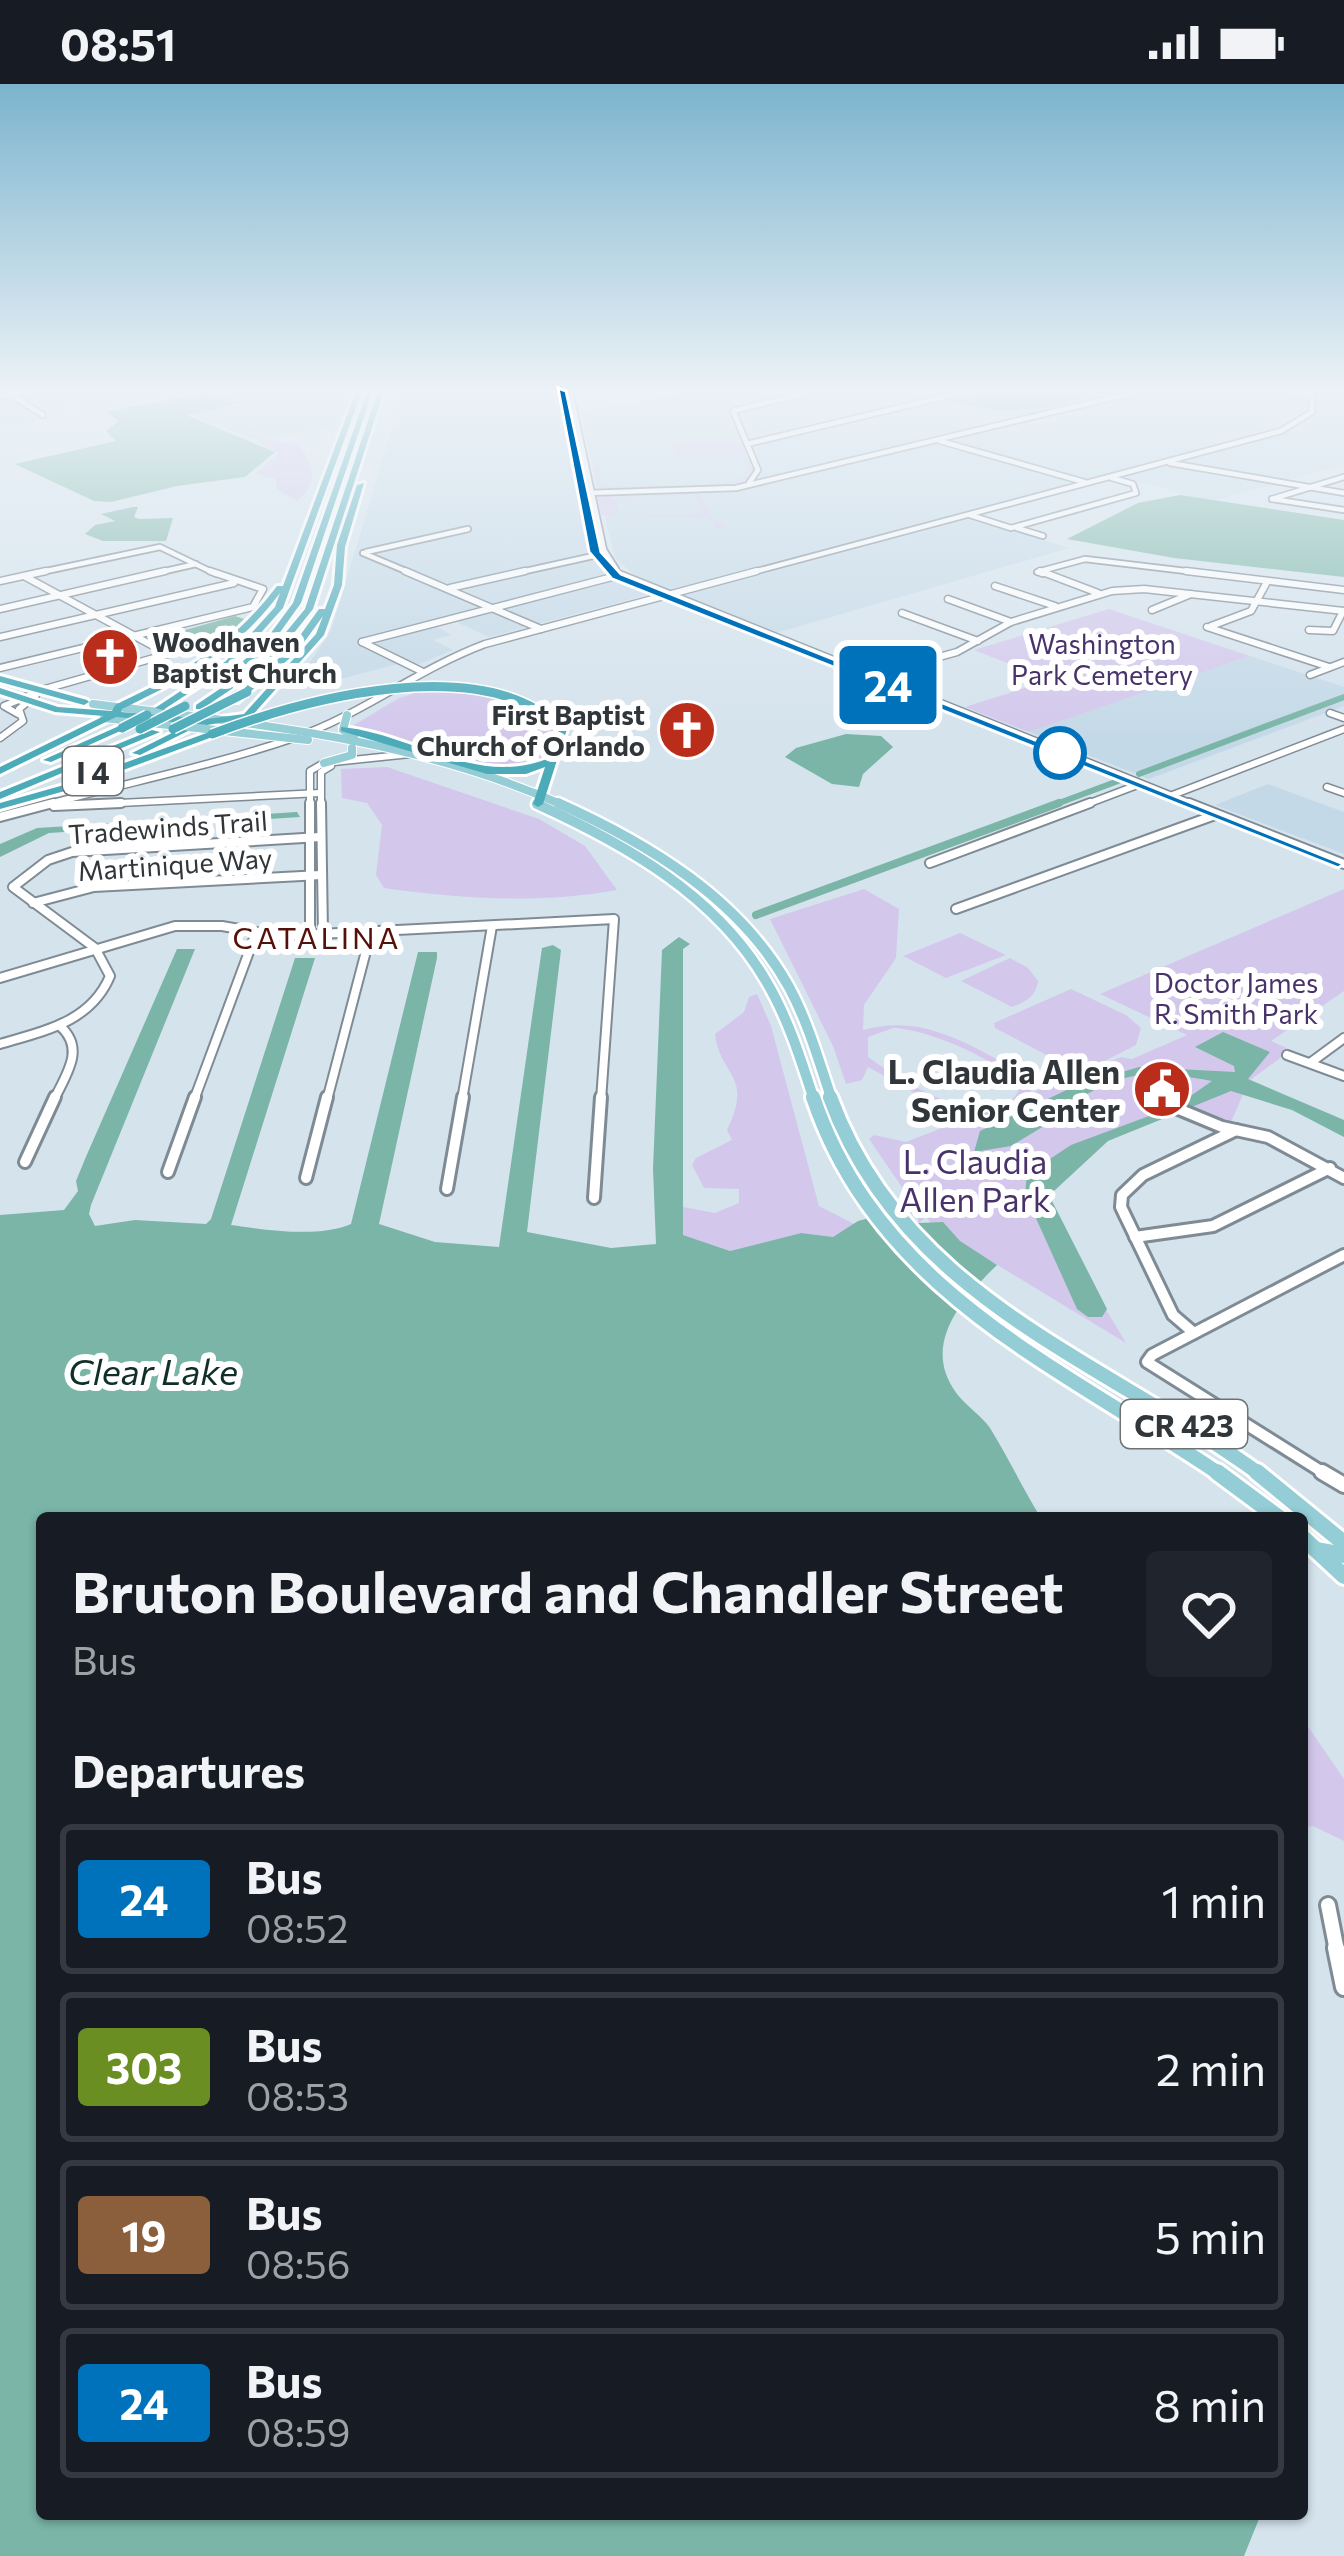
<!DOCTYPE html>
<html lang="en">
<head>
<meta charset="utf-8">
<style>
	:root { --surface:#171b24; --page:#20242c; --text:#f1f3f6; --muted:#9ea1a6; --line:#363941 }
	body { margin:0; font-family:Commissioner,sans-serif; background:var(--page); color:var(--text); height:100vh; display:flex; flex-direction:column; font-size:45px; white-space:nowrap }
	* { box-sizing:border-box; margin:0 }
	p { font-size:39px; color:var(--muted) }
	.icon { flex:none; width:66px; height:66px; fill:none; stroke:currentColor; stroke-width:2; stroke-linecap:round; stroke-linejoin:round }
	.map { position:relative; flex:1; overflow:hidden }
	.sheet { position:absolute; left:36px; top:1428px; width:1272px; height:1008px; display:flex; flex-direction:column; background:var(--surface); border-radius:12px; box-shadow:0 3px 9px #0004 }
	.sheet>* { flex:none }
	.badge { padding:0 24px; border-radius:9px; font-size:42px; line-height:78px }
	.map>.badge { position:absolute; translate:-50% -50%; box-shadow:0 0 0 6px #fff }
	h2 { padding:0 36px; font-size:45px; line-height:108px }
	.round { display:grid; place-items:center; flex:none; width:126px; height:126px; border-radius:12px; background:var(--page) }
	.headline { display:flex; align-items:center; justify-content:space-between; height:204px; padding:0 36px }
	h1 { font-size:57px; font-weight:700; line-height:90px }
	ul { padding:0; list-style:none }
	li { display:flex; align-items:center; gap:36px; height:150px; margin:0 24px 18px; padding:0 12px; border:6px solid var(--line); border-radius:12px }
	li div { flex:1 }
	li b { display:block; font-size:45px }
	li em { font-style:normal }
	li .badge { min-width:132px; font-weight:700; text-align:center }
	.status { display:flex; justify-content:space-between; align-items:center; height:84px; padding:0 60px; background:var(--surface); direction:ltr }
	.status svg { height:33px; fill:currentColor }
	.map>svg:first-child { display:block }
	.built { fill:#c4d9e7 }
	.green { fill:#d3c8ec; fill-rule:evenodd }
	.water { fill:#7ab5a7 }
	.lines { fill:none; stroke-linecap:round; stroke-linejoin:round }
	.stream { stroke:#7ab5a7; stroke-width:3 }
	.canal-far1 { stroke:#7ab5a7; stroke-width:6 }
	.canal { stroke:#7ab5a7; stroke-width:8 }
	.minor-far5-casing { stroke:#7f8b94; stroke-width:8 }
	.minor-far4-casing { stroke:#7f8b94; stroke-width:9 }
	.minor-far3-casing { stroke:#7f8b94; stroke-width:12 }
	.minor-far2-casing { stroke:#7f8b94; stroke-width:16 }
	.minor-far1-casing { stroke:#7f8b94; stroke-width:20 }
	.minor-casing { stroke:#7f8b94; stroke-width:22 }
	.major-far3-casing { stroke:#fff; stroke-width:10 }
	.major-far2-casing { stroke:#fff; stroke-width:15 }
	.major-far1-casing { stroke:#fff; stroke-width:20 }
	.major-casing { stroke:#fff; stroke-width:22 }
	.highway-casing { stroke:#fff; stroke-width:6 }
	.minor-far5 { stroke:#fff; stroke-width:4.5 }
	.minor-far4 { stroke:#fff; stroke-width:6 }
	.minor-far3 { stroke:#fff; stroke-width:8 }
	.minor-far2 { stroke:#fff; stroke-width:10 }
	.minor-far1 { stroke:#fff; stroke-width:14 }
	.minor { stroke:#fff; stroke-width:16 }
	.major-far3 { stroke:#94cdd5; stroke-width:8 }
	.major-far2 { stroke:#94cdd5; stroke-width:10 }
	.major-far1 { stroke:#94cdd5; stroke-width:14 }
	.major { stroke:#94cdd5; stroke-width:16 }
	.highway { fill:#4cabb9; fill-rule:evenodd }
	.highway-bridge-casing { stroke:#fff; stroke-width:12; stroke-linecap:butt }
	.highway-bridge { stroke:#4cabb9; stroke-width:9 }
	.line { fill:#0072bc; stroke:#fff; stroke-width:3 }
	.stop-dot { fill:#fff; stroke:#0072bc; stroke-width:6 }
	.labels { text-anchor:middle; dominant-baseline:central; stroke-width:12; stroke-linejoin:round; paint-order:stroke }
	.far-poi-label { font-size:27px; font-weight:bold; fill:#303639; stroke:#fff; text-anchor:start }
	.far-park-label { font-size:27px; fill:#48326a; stroke:#fff }
	.far-street-label { font-size:27px; fill:#303639; stroke:#fff }
	.shield { fill:#fff; stroke:#6e7274; stroke-width:3 }
	.shield-label { font-size:30px; font-weight:bold; fill:#303639 }
	.far-neighbourhood-label { font-size:30px; letter-spacing:3px; fill:#551109; stroke:#fff }
	.poi-label { font-size:33px; font-weight:bold; fill:#303639; stroke:#fff; text-anchor:end }
	.park-label { font-size:33px; fill:#48326a; stroke:#fff }
	.water-label { font-size:36px; font-style:italic; fill:#112f29; stroke:#fff }
</style>
</head>
<body>
<div class="status"><b>08:51</b><svg viewBox="0 0 49 12"><path d="M0 12V9h3v3zM5 12V6h3v6zM10 12V3h3v9zM15 12V0h3v12zM26 1h20v11H26zM47 4h2v5h-2z"/></svg></div>
<div class="map">
<svg width="1344" height="2472" viewBox="0 0 1344 2472">
	<rect width="100%" height="100%" fill="#d5e3ed"/>
	<!-- built -->
	<g class="built">
		<path d="M0 307H206L88 327 76 322 45 328 54 333 0 342Z"/>
		<path d="M212 307H349L336 342 255 356 190 330 241 319Z"/>
		<path d="M403 307H553L561 344 567 346 592 474 606 493 650 510 489 553 452 536 434 541 451 551 433 556 453 566 417 581 409 577 310 603 297 597 331 547Z"/>
		<path d="M689 307H1344V380L1281 398 1183 380 1169 373 667 506 638 494 615 474 580 329Z"/>
		<path d="M1167 382 1221 393 1271 401 1210 418 1122 393Z"/>
		<path d="M972 434 1069 464 776 549 681 512Z"/>
		<path d="M1250 572 1344 603V622L1149 695 1029 648Z"/>
		<path d="M1268 700 1344 728V770L1215 721Z"/>
	</g>
	<!-- green -->
	<g class="green">
		<path d="M264 355 299 360C313 381 320 400 297 417L277 405 276 395 255 390 279 369 255 357Z"/>
		<path d="M672 360H743L744 373 755 388 745 397 717 403 738 406 740 407H698L712 435 727 442 717 446 713 436 702 433H620L703 430 696 414 616 417 618 431H601L597 412 605 406 597 403 592 383 600 382V398L607 402 683 401 681 405 689 411 611 413 614 416 694 414 697 404 691 401 729 399 747 392 748 384 738 371 676 373Z"/>
		<path d="M1109 525 1250 572 1029 648 965 623 1050 596 974 566Z"/>
		<path d="M432 604C481 608 524 610 568 631L569 643C557 657 547 675 528 681 495 691 401 659 363 650L354 641 399 614Z"/>
		<path d="M387 683 539 735 585 762 617 806C542 820 460 815 384 804L376 791 382 741 367 719 342 714 341 685Z"/>
		<path d="M864 805 899 825 896 874 864 921 863 946C929 927 983 969 1039 999L1031 1002V1010L1075 986 995 944 994 939 1071 905 1126 931 1141 944 1136 961 1083 988 1121 973 1132 975 1187 951 1100 910 1344 805V907L1271 957 1291 966 1249 997 1231 1038 1192 1024 1092 1059 1035 1107 1126 1259 933 1142 926 1133 919 1139 915 1122 869 1055 874 1051 906 1058 975 1031 942 1024 868 983 862 996 846 1000 833 962 770 835ZM893 944C924 944 1006 977 1019 1005 996 1058 897 994 868 973V953Z"/>
		<path d="M960 849 1006 871 946 894 903 872Z"/>
		<path d="M1010 874 1028 884 1038 897C1036 913 1025 918 1012 923L961 897Z"/>
		<path d="M757 910 771 942 819 1122 854 1140 833 1153 801 1149 730 1167 683 1151V1123L715 1129 739 1119V1105L704 1104 692 1081 696 1074 732 1056 727 1046C754 990 720 993 715 950L744 928 749 913Z"/>
		<path d="M1302 1634 1344 1695V1757L1313 1742 1302 1744Z"/>
	</g>
	<!-- water -->
	<g class="water">
		<path d="M201 307 240 319 186 331 275 368 245 393 177 402 111 418 94 417 15 380 116 357 106 347 119 337 106 328 206 309Z"/>
		<path d="M993 307H1103C1047 329 1010 332 948 317Z"/>
		<path d="M1180 411 1344 436V493L1174 474 1067 455 1138 419Z"/>
		<path d="M133 423H138L134 433 139 435 173 434 166 457H103L85 450 95 441 115 437 101 430Z"/>
		<path d="M235 532 244 535C209 571 205 576 160 553Z"/>
		<path d="M846 650 881 652 893 663 863 690 859 703 832 700 785 673 796 664Z"/>
		<path d="M297 728 300 733 49 749 0 773V760L37 744Z"/>
		<path d="M679 853 690 860 683 865V1151L730 1167 801 1149 833 1153 858 1137 892 1128 919 1139 943 1138 960 1157 997 1181C962 1215 920 1261 957 1310 966 1322 981 1331 990 1344 1008 1373 1023 1405 1041 1434H42V2430H1261L1244 2472H0V1131L64 1126 78 1107 76 1097 85 1075 177 865H195L91 1121 89 1130 95 1142 135 1136 206 1140 211 1135 295 874H315L231 1141C266 1146 319 1154 351 1140L418 868H437V874L379 1140 435 1158 499 1163 542 864 553 861 561 866 527 1148 611 1164 656 1160 653 1085 662 866Z"/>
		<path d="M1223 948 1270 968 1248 995 1344 1036V1053L1292 1026 1231 1007 1108 1057 1054 1107 1052 1117 1107 1225 1102 1233H1088L1077 1225 1025 1110 1027 1090 1071 1061 1176 1022 1212 997C1155 986 1130 985 1078 1015L1075 1023 1011 1062 974 1068 980 1047 1075 1002 1139 983 1235 988 1234 982 1195 963Z"/>
	</g>
	<g class="lines">
		<!-- stream -->
		<path class="stream" d="M681 311 703 307"/>
		<!-- canal-far1 -->
		<g class="canal-far1">
			<path d="M1139 690 1344 613"/>
			<path d="M1051 722 1118 697"/>
		</g>
		<!-- canal -->
		<path class="canal" d="M756 831 1059 719"/>
		<defs>
			<g id="minor-far5">
				<path d="M561 307 595 468 614 490"/>
				<path d="M570 307 604 466 616 485"/>
				<path d="M1283 307 1314 311"/>
				<path d="M0 312 21 308"/>
				<path d="M16 314 43 331"/>
				<path d="M940 357 1084 398"/>
				<path d="M747 360 969 307"/>
				<path d="M1170 379 1344 409"/>
				<path d="M749 399 758 386 733 327 813 307"/>
				<path d="M587 409 736 404 1140 307"/>
				<path d="M1272 415 1344 393"/>
				<path d="M1272 415 1344 426"/>
				<path d="M970 431 1011 444 1136 409 1133 400 1112 394"/>
				<path d="M1017 444 1043 452"/>
				<path d="M366 468 468 445"/>
				<path d="M363 469 413 490"/>
				<path d="M32 490 160 463 216 490"/>
				<path d="M152 490 196 480"/>
				<path d="M512 490 602 470"/>
				<path d="M746 490 1281 347 1312 328V307"/>
				<path d="M1043 490 1037 488 1085 475 1211 490"/>
			</g>
			<g id="minor-far4">
				<path d="M405 487 541 545"/>
				<path d="M612 487 1197 722"/>
				<path d="M1040 487 1098 509"/>
				<path d="M1186 487 1344 506"/>
				<path d="M0 497 46 487"/>
				<path d="M995 502 1055 522"/>
				<path d="M450 504 525 487"/>
				<path d="M948 515 1011 538"/>
				<path d="M0 525 165 487"/>
				<path d="M1152 526 1191 510"/>
				<path d="M902 529 978 557"/>
				<path d="M1211 542 1251 527 1267 498"/>
				<path d="M1207 543 1329 583"/>
				<path d="M1309 546 1333 547 1343 527"/>
				<path d="M0 553 234 499"/>
				<path d="M362 558 616 492"/>
				<path d="M362 558 421 587"/>
				<path d="M0 584 253 523 263 505 210 487"/>
				<path d="M1310 591 1344 578"/>
				<path d="M867 593 957 568 1011 538 1112 507 1144 505 1344 527"/>
				<path d="M1330 629 1344 634"/>
				<path d="M18 630 4 622 45 605 168 570 24 492"/>
				<path d="M0 654 23 637 19 625 36 611"/>
				<path d="M1327 703 1344 709"/>
				<path d="M1170 712 1344 645"/>
				<path d="M42 722C125 699 212 682 294 654 361 631 418 585 485 560L757 487"/>
				<path d="M59 722 320 709"/>
				<path d="M310 722V687L324 679 410 670"/>
				<path d="M321 722V688L331 682"/>
				<path d="M1082 722 1140 700"/>
			</g>
			<g id="minor-far3">
				<path d="M310 719V851"/>
				<path d="M321 719 323 850"/>
				<path d="M1189 719 1344 780"/>
				<path d="M54 722 121 719"/>
				<path d="M0 733 53 719"/>
				<path d="M930 779 1090 719"/>
				<path d="M33 819 94 803 321 791"/>
				<path d="M956 825 1215 731"/>
				<path d="M0 894 175 842H222L280 852 614 835 601 1016"/>
				<path d="M0 960C44 947 91 938 110 892L95 864 13 803 48 776 72 768 320 753"/>
				<path d="M1287 971 1344 992"/>
				<path d="M1310 979 1344 954"/>
				<path d="M54 1016C66 990 86 965 60 942"/>
				<path d="M194 1016 256 849"/>
				<path d="M327 1016 371 848"/>
				<path d="M462 1016 492 842"/>
			</g>
			<g id="minor-far2">
				<path d="M1169 1021 1222 1043 1268 1053 1344 1094"/>
				<path d="M25 1078 55 1013"/>
				<path d="M168 1088 195 1013"/>
				<path d="M306 1094 327 1013"/>
				<path d="M447 1105 463 1013"/>
				<path d="M594 1114 601 1013"/>
				<path d="M1135 1153 1213 1142 1330 1084"/>
				<path d="M1194 1249 1173 1231 1121 1123 1122 1111 1143 1091 1236 1046"/>
				<path d="M1327 1391 1147 1278 1152 1271 1344 1171"/>
			</g>
			<g id="minor-far1">
				<path d="M1322 1388 1344 1401"/>
				<path d="M1328 1821 1337 1867"/>
			</g>
			<path id="minor" d="M1336 1864 1344 1903"/>
			<g id="major-far3">
				<path d="M93 620C254 640 415 654 565 722"/>
				<path d="M347 631 343 646 354 653"/>
				<path d="M104 634 308 656"/>
				<path d="M324 679 352 671V664"/>
			</g>
			<g id="major-far2">
				<path d="M558 719C647 759 740 814 789 903 808 938 819 978 832 1016"/>
				<path d="M537 720C625 760 716 811 766 897 788 934 801 976 814 1016"/>
			</g>
			<g id="major-far1">
				<path d="M813 1013C879 1209 1062 1283 1221 1391"/>
				<path d="M830 1013C903 1214 1102 1275 1261 1391"/>
			</g>
			<g id="major">
				<path d="M1217 1388 1279 1434"/>
				<path d="M1257 1388 1344 1459"/>
				<path d="M1302 1453 1344 1492"/>
				<path d="M1317 1466 1344 1471"/>
			</g>
			<g id="highway">
				<path d="M356 307H362L283 524 232 581 163 626 155 624 226 577 275 523 280 509C237 567 186 594 122 625L121 628 207 635 244 630 316 550 323 532 297 568 238 618H232V614L291 564 319 525H325L334 501 337 461 357 401 364 399 345 463 342 501 324 551 250 634 207 641 116 633 0 690V683L104 632 55 628 0 610V604L58 623 112 627 115 621C183 588 230 564 277 502H283Z"/>
				<path d="M378 307H384L313 525 270 579 202 625H196V621L264 575 305 525Z"/>
				<path d="M367 308 372 309 301 519 268 565 236 592H230V588L262 561 293 519Z"/>
				<path d="M0 592 87 616 89 618 84 621 0 598Z"/>
				<path d="M119 642 127 644 51 678 43 676Z"/>
				<path d="M341 643C411 649 475 703 547 675L557 645 562 642 567 645 543 720 538 723 533 720 545 683 526 690H487L341 647Z"/>
				<path d="M180 645 188 647 140 671 132 669Z"/>
				<path d="M152 646 160 648 0 715V708Z"/>
				<path d="M212 647 217 650 215 652 72 705 0 725V719L64 701Z"/>
			</g>
		</defs>
		<!-- minor-far5 casing -->
		<use href="#minor-far5" class="minor-far5-casing"/>
		<!-- minor-far4 casing -->
		<use href="#minor-far4" class="minor-far4-casing"/>
		<!-- minor-far3 casing -->
		<use href="#minor-far3" class="minor-far3-casing"/>
		<!-- minor-far2 casing -->
		<use href="#minor-far2" class="minor-far2-casing"/>
		<!-- minor-far1 casing -->
		<use href="#minor-far1" class="minor-far1-casing"/>
		<!-- minor casing -->
		<use href="#minor" class="minor-casing"/>
		<!-- major-far3 casing -->
		<use href="#major-far3" class="major-far3-casing"/>
		<!-- major-far2 casing -->
		<use href="#major-far2" class="major-far2-casing"/>
		<!-- major-far1 casing -->
		<use href="#major-far1" class="major-far1-casing"/>
		<!-- major casing -->
		<use href="#major" class="major-casing"/>
		<!-- highway casing -->
		<use href="#highway" class="highway-casing"/>
		<!-- minor-far5 -->
		<use href="#minor-far5" class="minor-far5"/>
		<!-- minor-far4 -->
		<use href="#minor-far4" class="minor-far4"/>
		<!-- minor-far3 -->
		<use href="#minor-far3" class="minor-far3"/>
		<!-- minor-far2 -->
		<use href="#minor-far2" class="minor-far2"/>
		<!-- minor-far1 -->
		<use href="#minor-far1" class="minor-far1"/>
		<!-- minor -->
		<use href="#minor" class="minor"/>
		<!-- major-far3 -->
		<use href="#major-far3" class="major-far3"/>
		<!-- major-far2 -->
		<use href="#major-far2" class="major-far2"/>
		<!-- major-far1 -->
		<use href="#major-far1" class="major-far1"/>
		<!-- major -->
		<use href="#major" class="major"/>
		<!-- highway -->
		<use href="#highway" class="highway"/>
		<defs>
			<g id="highway-bridge">
				<path d="M122 644 147 631"/>
				<path d="M140 645 185 622"/>
				<path d="M173 645 247 608"/>
				<path d="M212 650C304 615 483 566 562 645"/>
			</g>
		</defs>
		<!-- highway-bridge casing -->
		<use href="#highway-bridge" class="highway-bridge-casing"/>
		<!-- highway-bridge -->
		<use href="#highway-bridge" class="highway-bridge"/>
	</g>
	<!-- sky -->
	<linearGradient id="sky" x2="0" y2="1"><stop stop-color="#7cb4ce"/><stop offset="0.47" stop-color="#ecf2f7"/><stop offset="1" stop-color="#ecf2f7" stop-opacity="0"/></linearGradient>
	<rect width="1344" height="653" fill="url(#sky)"/>
	<!-- line -->
	<path class="line" d="M558 304 566 307 601 468 621 490 1344 780 1338 784 612 495 589 468Z"/>
	<!-- icons -->
	<defs>
		<symbol id="church-disc" viewBox="-11 -11 22 22"><circle r="9.5" fill="#ba2d1b" stroke="#fff"/><path d="M-1.2-6h2.4v3.5h3.3v2.4h-3.3V6h-2.4V-.1h-3.3v-2.4h3.3Z" fill="#fff"/></symbol>
		<symbol id="civic-disc" viewBox="-11 -11 22 22"><circle r="9.5" fill="#ba2d1b" stroke="#fff"/><path d="M-.6-6.5H3V-4.5H.6V-3L4-1V1h2V6H-6V1h2V-1L-.6-3ZM-1.2 2.5V6h2.4V2.5Z" fill="#fff"/></symbol>
	</defs>
	<g fill-rule="evenodd">
		<use href="#church-disc" x="77" y="540" width="66" height="66"/>
		<use href="#church-disc" x="654" y="613" width="66" height="66"/>
		<use href="#civic-disc" x="1129" y="972" width="66" height="66"/>
	</g>
	<!-- markers -->
	<circle class="stop-dot" cx="1060" cy="669" r="24"/>
	<g class="labels">
		<!-- far-poi labels -->
		<g class="far-poi-label">
			<text x="152" y="557">Woodhaven<tspan x="152" dy="31">Baptist Church</tspan></text>
			<text x="645" y="630" text-anchor="end">First Baptist<tspan x="645" dy="31">Church of Orlando</tspan></text>
		</g>
		<!-- far-park labels -->
		<g class="far-park-label">
			<text x="1102" y="559">Washington<tspan x="1102" dy="31">Park Cemetery</tspan></text>
			<text x="1236" y="898">Doctor James<tspan x="1236" dy="31">R. Smith Park</tspan></text>
		</g>
		<!-- far-street labels -->
		<g class="far-street-label">
			<text transform="translate(168 743) rotate(-4)">Tradewinds Trail</text>
			<text transform="translate(175 780) rotate(-4)">Martinique Way</text>
		</g>
		<!-- shield labels -->
		<g class="shield">
			<rect x="63" y="663" width="60" height="48" rx="9"/>
			<rect x="1121" y="1316" width="126" height="48" rx="9"/>
		</g>
		<g class="shield-label">
			<text x="93" y="687">I 4</text>
			<text x="1184" y="1340">CR 423</text>
		</g>
		<!-- far-neighbourhood labels -->
		<g class="far-neighbourhood-label">
			<text x="317" y="852">CATALINA</text>
		</g>
		<!-- poi labels -->
		<g class="poi-label">
			<text x="1120" y="986">L. Claudia Allen<tspan x="1120" dy="38">Senior Center</tspan></text>
		</g>
		<!-- park labels -->
		<g class="park-label">
			<text x="975" y="1076">L. Claudia<tspan x="975" dy="38">Allen Park</tspan></text>
		</g>
		<!-- water labels -->
		<g class="water-label">
			<text x="153" y="1286">Clear Lake</text>
		</g>
	</g>
</svg>
<b class="badge" style="left:888px;top:601px;background:#0072bc;color:#fff">24</b>
<section class="sheet">
<div class="headline"><div><h1>Bruton Boulevard and Chandler Street</h1><p>Bus</p></div><a class="round"><svg class="icon" aria-label="heart" viewBox="0 0 24 24"><path d="M12 20l-8-8c-3-5 5-10 8-4 3-6 11-1 8 4z"/></svg></a></div>
<h2>Departures</h2>
<ul>
<li><span class="badge" style="background:#0072bc;color:#fff">24</span><div><b>Bus</b><p>08:52</p></div><em>1 min</em></li>
<li><span class="badge" style="background:#6b8e23;color:#fff">303</span><div><b>Bus</b><p>08:53</p></div><em>2 min</em></li>
<li><span class="badge" style="background:#8b5e3c;color:#fff">19</span><div><b>Bus</b><p>08:56</p></div><em>5 min</em></li>
<li><span class="badge" style="background:#0072bc;color:#fff">24</span><div><b>Bus</b><p>08:59</p></div><em>8 min</em></li>
</ul>
</section>
</div>
</body>
</html>
